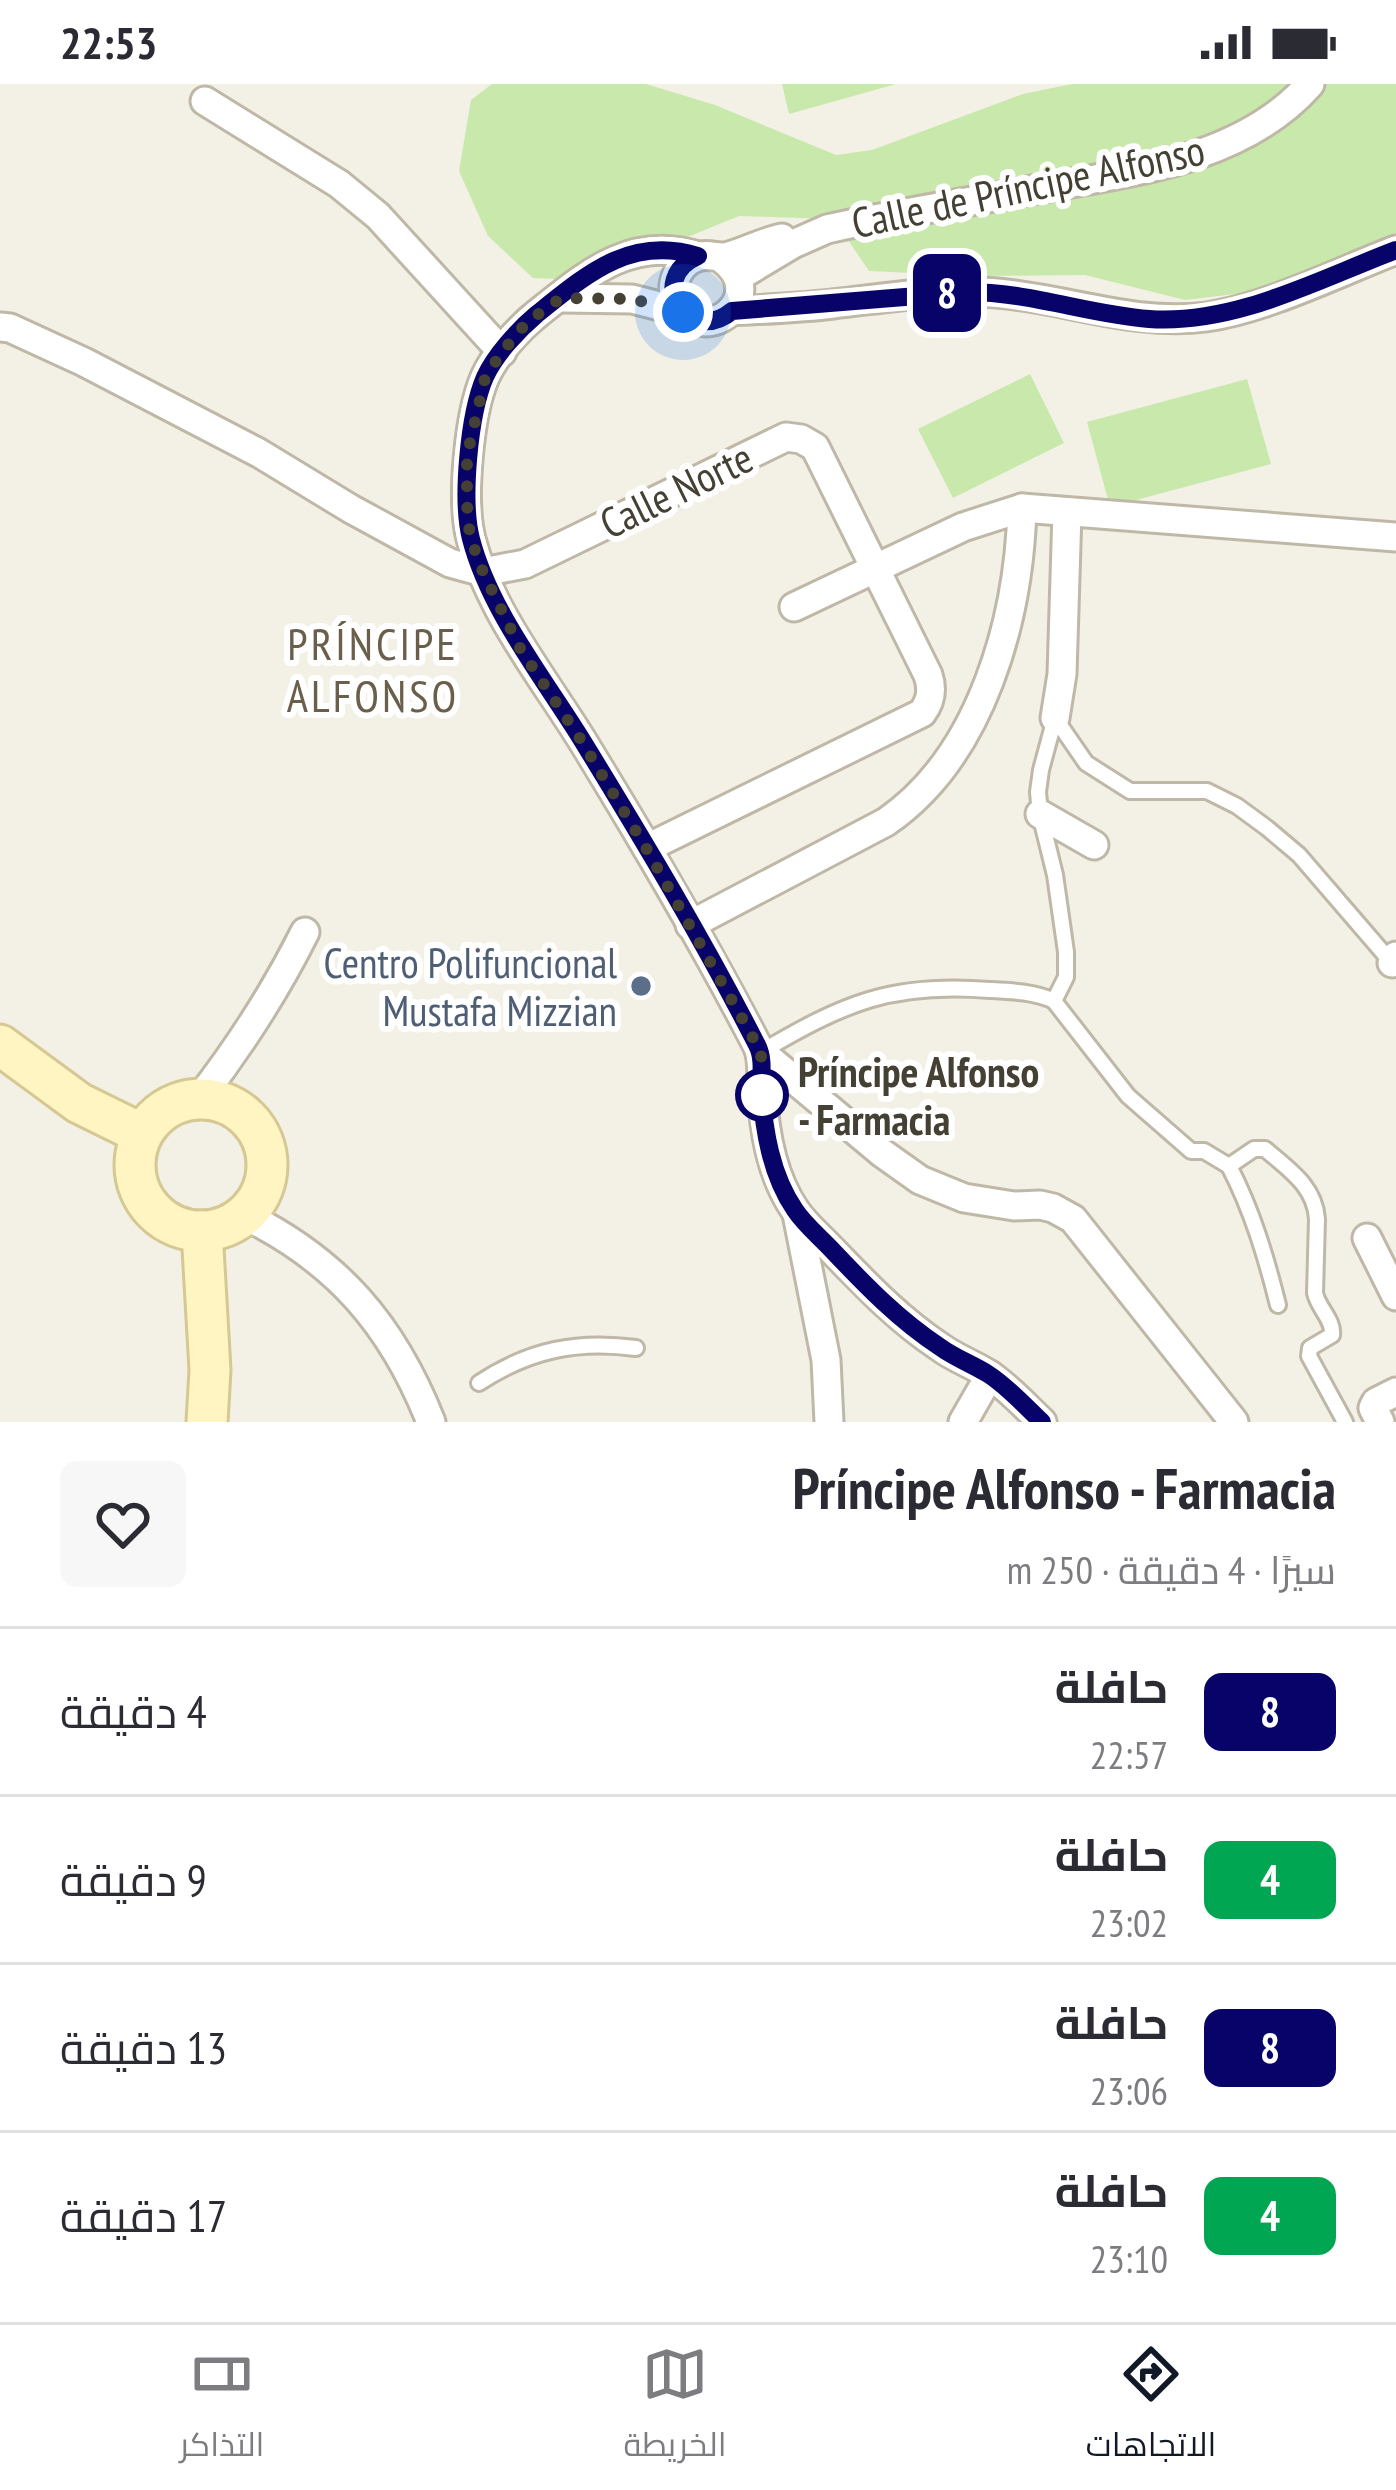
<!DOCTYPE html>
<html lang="ar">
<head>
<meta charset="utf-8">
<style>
	:root { --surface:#fff; --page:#f7f7f7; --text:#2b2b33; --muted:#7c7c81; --line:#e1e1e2; --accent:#111827 }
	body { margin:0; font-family:"PT Sans Narrow",Cairo,sans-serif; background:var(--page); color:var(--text); direction:rtl; height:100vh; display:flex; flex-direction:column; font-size:45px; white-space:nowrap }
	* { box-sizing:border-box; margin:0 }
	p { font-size:39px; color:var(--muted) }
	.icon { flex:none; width:66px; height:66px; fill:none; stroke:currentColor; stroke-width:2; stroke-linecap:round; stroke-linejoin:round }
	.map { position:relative; height:1338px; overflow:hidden; direction:ltr }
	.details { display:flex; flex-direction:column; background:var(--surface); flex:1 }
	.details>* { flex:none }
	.badge { padding:0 24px; border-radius:18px; font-size:42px; line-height:78px }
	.you { position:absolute; width:60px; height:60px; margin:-30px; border:9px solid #fff; border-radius:50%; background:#1a73e8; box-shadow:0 0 0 18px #1a73e833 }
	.map>.badge { position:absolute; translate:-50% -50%; box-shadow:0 0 0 6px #fff }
	.round { display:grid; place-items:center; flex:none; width:126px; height:126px; border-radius:18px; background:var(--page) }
	.summary { display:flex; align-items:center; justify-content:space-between; height:204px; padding:0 60px }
	h1 { font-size:57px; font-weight:700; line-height:90px }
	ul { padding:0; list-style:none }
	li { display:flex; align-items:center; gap:36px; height:168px; padding:0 60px; border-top:3px solid var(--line) }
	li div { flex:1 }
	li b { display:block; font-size:45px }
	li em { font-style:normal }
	li .badge { min-width:132px; font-weight:700; text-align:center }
	.status { display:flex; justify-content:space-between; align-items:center; height:84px; padding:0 60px; background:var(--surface); direction:ltr }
	.status svg { height:33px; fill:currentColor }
	.tabs { display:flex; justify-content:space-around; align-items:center; height:168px; border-top:3px solid var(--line); background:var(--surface); font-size:33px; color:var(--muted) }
	.tabs a { display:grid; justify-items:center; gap:6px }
	.tabs .current { color:var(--accent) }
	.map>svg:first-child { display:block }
	.green { fill:#c8e9ab }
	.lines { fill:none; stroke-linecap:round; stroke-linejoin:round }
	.lane-casing { stroke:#bfb8a7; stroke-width:20 }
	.street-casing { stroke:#bfb8a7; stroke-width:33 }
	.secondary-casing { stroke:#d5c892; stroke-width:45 }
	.lane { stroke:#fff; stroke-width:14 }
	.street { stroke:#fff; stroke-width:27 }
	.secondary { stroke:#fff5c2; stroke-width:39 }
	.line-casing { stroke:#fff; stroke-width:27 }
	.line { stroke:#080369; stroke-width:18 }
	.walk { stroke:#454034; stroke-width:12; stroke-dasharray:0 21.6 }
	.service-dot { fill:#5c6f8a; stroke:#fff; stroke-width:4.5 }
	.stop-dot { fill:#fff; stroke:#080369; stroke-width:6 }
	.labels { text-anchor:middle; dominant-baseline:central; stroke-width:12; stroke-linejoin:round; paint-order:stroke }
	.street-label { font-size:42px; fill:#454034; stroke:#fff }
	.service-label { font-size:42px; fill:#4e5e75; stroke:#fff; text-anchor:end }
	.stop-label { font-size:42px; font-weight:bold; fill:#454034; stroke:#fff; text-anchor:start }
	.neighbourhood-label { font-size:45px; letter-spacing:3px; fill:#695f4b; stroke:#fff }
</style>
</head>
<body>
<div class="status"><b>22:53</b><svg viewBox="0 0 49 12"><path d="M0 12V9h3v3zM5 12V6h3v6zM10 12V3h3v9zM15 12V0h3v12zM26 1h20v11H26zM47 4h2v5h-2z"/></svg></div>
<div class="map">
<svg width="1396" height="1338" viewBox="0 0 1396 1338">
	<rect width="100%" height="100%" fill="#f3f0e5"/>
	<!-- green -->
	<g class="green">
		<path d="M492 0H646L715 21 836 71 872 66 1023 10 1072 0H1396V156L1330 184 1243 209 1185 216 1085 191 976 192 869 187 834 135 739 132 690 152 657 156 584 196 533 194 488 152 459 87 471 16Z"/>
		<path d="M782 0H896L789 30Z"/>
		<path d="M1030 290 1064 359 953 414 918 345Z"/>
		<path d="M1247 295 1271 380 1110 423 1087 338Z"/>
	</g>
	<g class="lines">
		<defs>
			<g id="lane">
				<path d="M1055 634 1086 679 1130 707H1207L1237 722 1267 744 1299 771 1392 879"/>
				<path d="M1054 917 1066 893V868L1055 791 1040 730 1038 708 1041 686 1055 634"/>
				<path d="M761 968C844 919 892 898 990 906 1010 907 1036 908 1054 917L1128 1012 1191 1067H1204L1229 1082 1254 1065H1265C1288 1085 1315 1102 1317 1135L1315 1209C1318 1224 1334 1236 1332 1251L1310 1264 1309 1272 1345 1338"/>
				<path d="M1229 1082C1252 1126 1266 1173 1278 1221"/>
				<path d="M479 1299C529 1266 577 1256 636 1264"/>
			</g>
			<g id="street">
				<path d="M205 17 339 100 378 132 502 268"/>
				<path d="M698 172C631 151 587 190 537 230 518 245 495 271 485 293 469 330 461 416 471 455 490 529 546 597 585 661 645 759 704 859 757 961 764 974 761 990 762 1005 764 1047 771 1091 795 1126 805 1141 820 1153 832 1166 866 1201 899 1236 940 1263 955 1274 972 1280 988 1290 1007 1302 1025 1322 1042 1338"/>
				<path d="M722 175C771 211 706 265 679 222 666 203 679 176 701 172 712 170 719 175 729 172 747 167 763 158 782 154"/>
				<path d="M738 193 793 160 827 145C897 129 968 118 1038 105 1132 88 1243 76 1310 0"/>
				<path d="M561 214 632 215 683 228"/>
				<path d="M732 227C766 225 800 224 833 220 887 214 942 204 997 209 1068 215 1134 242 1206 233 1265 225 1339 188 1396 166"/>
				<path d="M0 243 10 244 84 278 259 369 351 425 450 479 483 488 525 480 786 353 801 355 815 363 928 591C933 606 931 617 922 629L647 764"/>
				<path d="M794 523 963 443 1022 424 1396 453"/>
				<path d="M1055 634 1062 590 1067 428"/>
				<path d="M1040 730 1094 761"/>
				<path d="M690 841 886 738C982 672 1019 535 1022 424"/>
				<path d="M1392 879 1396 872"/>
				<path d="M761 968 882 1069 920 1096 964 1114 1014 1122 1040 1121 1053 1124 1073 1135 1234 1338"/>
				<path d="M199 1015C240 962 275 908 305 848"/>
				<path d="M797 1130 826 1276 829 1338"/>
				<path d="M244 1131C338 1177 393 1242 431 1338"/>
				<path d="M1367 1154 1396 1212"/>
				<path d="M963 1338 990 1291"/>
				<path d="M1380 1338 1373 1324 1376 1318 1396 1308"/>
			</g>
			<g id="secondary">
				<path d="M0 961 79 1019 142 1050"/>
				<circle cx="201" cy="1081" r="66"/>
				<path d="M202 1147 210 1286 207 1338"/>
			</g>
		</defs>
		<!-- lane casing -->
		<use href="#lane" class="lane-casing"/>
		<!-- street casing -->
		<use href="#street" class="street-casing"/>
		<!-- secondary casing -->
		<use href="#secondary" class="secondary-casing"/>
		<!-- lane -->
		<use href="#lane" class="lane"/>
		<!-- street -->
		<use href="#street" class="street"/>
		<!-- secondary -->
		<use href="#secondary" class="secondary"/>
	</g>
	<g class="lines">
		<defs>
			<path id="line" d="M1042 1338C1025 1322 1007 1302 988 1290 972 1280 955 1274 940 1263 899 1236 866 1202 832 1166 820 1153 805 1141 795 1126 771 1091 764 1047 761 1005 761 991 764 974 757 961 705 859 645 759 585 661 546 597 490 528 471 455 461 416 469 330 485 293 495 271 518 246 537 230 587 190 631 151 698 172 645 195 688 263 732 227L967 208C1030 208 1087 230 1149 235 1235 241 1317 196 1396 166"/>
		</defs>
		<!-- line casing -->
		<use href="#line" class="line-casing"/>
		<!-- line -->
		<use href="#line" class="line"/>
		<!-- walk -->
		<path class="walk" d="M683 228 632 215 561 214 527 238 502 268 485 294 467 372V421L470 453 483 488 521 566 581 656 646 764 761 968 762 1011"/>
	</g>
	<!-- markers -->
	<circle class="service-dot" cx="641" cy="902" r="12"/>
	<circle class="stop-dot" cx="762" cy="1011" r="24"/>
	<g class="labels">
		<!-- street labels -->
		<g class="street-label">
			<text transform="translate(1028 102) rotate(-12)">Calle de Príncipe Alfonso</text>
			<text transform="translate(676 406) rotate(-26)">Calle Norte</text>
		</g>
		<!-- service labels -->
		<g class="service-label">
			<text x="617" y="878">Centro Polifuncional<tspan x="617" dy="48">Mustafa Mizzian</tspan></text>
		</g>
		<!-- stop labels -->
		<g class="stop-label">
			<text x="798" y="987">Príncipe Alfonso<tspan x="798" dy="48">- Farmacia</tspan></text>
		</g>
		<!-- neighbourhood labels -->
		<g class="neighbourhood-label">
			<text x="373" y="559">PRÍNCIPE<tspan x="373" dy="52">ALFONSO</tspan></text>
		</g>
	</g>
</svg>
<div class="you" style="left:683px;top:228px"></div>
<b class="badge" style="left:947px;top:209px;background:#080369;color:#fff">8</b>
</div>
<section class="details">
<div class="summary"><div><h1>Príncipe Alfonso - Farmacia</h1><p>سيرًا · 4 دقيقة · 250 m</p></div><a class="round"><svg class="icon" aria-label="heart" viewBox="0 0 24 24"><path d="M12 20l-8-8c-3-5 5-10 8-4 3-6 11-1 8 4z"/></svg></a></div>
<ul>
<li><span class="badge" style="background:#080369;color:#fff">8</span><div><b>حافلة</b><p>22:57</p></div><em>4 دقيقة</em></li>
<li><span class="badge" style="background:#00a651;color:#fff">4</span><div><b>حافلة</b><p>23:02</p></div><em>9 دقيقة</em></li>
<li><span class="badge" style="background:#080369;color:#fff">8</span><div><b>حافلة</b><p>23:06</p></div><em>13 دقيقة</em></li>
<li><span class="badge" style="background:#00a651;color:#fff">4</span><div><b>حافلة</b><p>23:10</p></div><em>17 دقيقة</em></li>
</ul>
</section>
<nav class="tabs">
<a class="current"><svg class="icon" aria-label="directions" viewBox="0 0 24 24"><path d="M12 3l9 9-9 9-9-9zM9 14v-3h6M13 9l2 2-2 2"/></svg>الاتجاهات</a>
<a><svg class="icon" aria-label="map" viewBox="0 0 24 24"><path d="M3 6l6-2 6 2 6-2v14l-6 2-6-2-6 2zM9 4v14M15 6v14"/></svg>الخريطة</a>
<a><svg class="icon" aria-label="tickets" viewBox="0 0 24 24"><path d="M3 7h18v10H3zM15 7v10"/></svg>التذاكر</a>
</nav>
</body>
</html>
